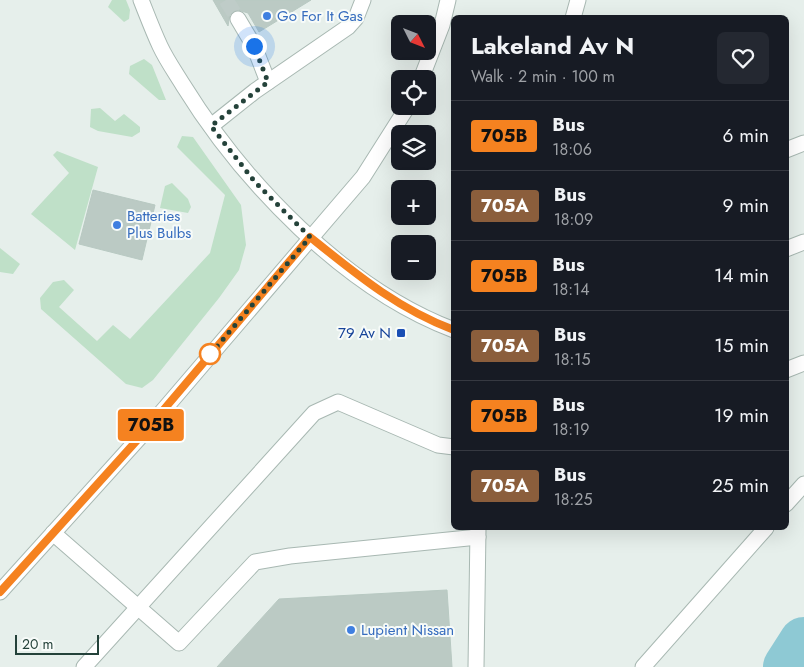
<!DOCTYPE html>
<html lang="en">
<head>
<meta charset="utf-8">
<style>
	:root { --surface:#171b24; --page:#242831; --text:#f1f3f6; --muted:#9ea1a6; --line:#363941 }
	body { margin:0; font-family:Jost,sans-serif; background:var(--page); color:var(--text); height:100vh; display:flex; flex-direction:column; font-size:19px; white-space:nowrap }
	* { box-sizing:border-box; margin:0 }
	p { font-size:16px; color:var(--muted) }
	.icon { flex:none; width:28px; height:28px; fill:none; stroke:currentColor; stroke-width:2; stroke-linecap:round; stroke-linejoin:round }
	.map { position:relative; flex:1; overflow:hidden }
	.details { position:absolute; left:451px; top:15px; width:338px; height:515px; display:flex; flex-direction:column; background:var(--surface); border-radius:8px; box-shadow:0 5px 20px #0002 }
	.details>* { flex:none }
	.badge { padding:0 10px; border-radius:4px; font-size:18px; line-height:32px }
	.needle { width:32px; rotate:132deg }
	.controls { position:absolute; left:391px; top:15px; display:grid; gap:10px }
	.controls a { display:grid; place-items:center; width:45px; height:45px; border-radius:8px; background:var(--surface); box-shadow:0 5px 20px #0002; font-size:25px }
	.scale { position:absolute; left:15px; bottom:12px; width:84px; box-sizing:border-box; padding-left:5px; border:2px solid #24423a; border-top:0; font-size:14px; line-height:18px; white-space:nowrap; color:#24423a; -webkit-text-stroke:4px #f7fbf9; paint-order:stroke }
	.you { position:absolute; width:25px; height:25px; margin:-12px; border:4px solid #fff; border-radius:50%; background:#1a73e8; box-shadow:0 0 0 8px #1a73e833 }
	.map>.badge { position:absolute; translate:-50% -50%; box-shadow:0 0 0 2px #fff }
	.round { display:grid; place-items:center; flex:none; width:52px; height:52px; border-radius:8px; background:var(--page) }
	.headline { display:flex; align-items:center; justify-content:space-between; height:85px; padding:0 20px }
	h1 { font-size:24px; font-weight:700; line-height:38px }
	ul { padding:0; list-style:none }
	li { display:flex; align-items:center; gap:15px; height:70px; padding:0 20px; border-top:1px solid var(--line) }
	li div { flex:1 }
	li b { display:block; font-size:19px }
	li em { font-style:normal }
	li .badge { min-width:55px; font-weight:700; text-align:center }
	.map>svg:first-child { display:block }
	.green { fill:#bfe0c8 }
	.lines { fill:none; stroke-linecap:round; stroke-linejoin:round }
	.river { stroke:#8ec9d4; stroke-width:50 }
	.building { fill:#bbcac4; stroke:#b8c9c2 }
	.minor-tunnel { stroke:#bfccc8; stroke-width:15; stroke-dasharray:15 8; stroke-linecap:butt }
	.minor-casing { stroke:#a8b8b2; stroke-width:17 }
	.minor { stroke:#fff; stroke-width:15 }
	.line-casing { stroke:#fff; stroke-width:11 }
	.line { stroke:#f58220; stroke-width:8 }
	.walk { stroke:#24423a; stroke-width:5; stroke-dasharray:0 9 }
	.shop-dot { fill:#3f7fe0; stroke:#f7fbf9; stroke-width:2 }
	.transit-dot { fill:#1a4fb4; stroke:#f7fbf9; stroke-width:2 }
	.stop-dot { fill:#fff; stroke:#f58220; stroke-width:2.5 }
	.labels { text-anchor:middle; dominant-baseline:central; stroke-width:4; stroke-linejoin:round; paint-order:stroke }
	.shop-label { font-size:15px; fill:#366cbe; stroke:#f7fbf9; text-anchor:start }
	.transit-label { font-size:15px; fill:#164399; stroke:#f7fbf9; text-anchor:end }
</style>
</head>
<body>
<div class="map">
<svg width="804" height="667" viewBox="0 0 804 667">
	<rect width="100%" height="100%" fill="#e6efeb"/>
	<!-- green -->
	<g class="green">
		<path d="M112 0H126L130 10 129 19 124 22 108 7Z"/>
		<path d="M144 59 152 65 166 100H159L129 74 130 66Z"/>
		<path d="M100 108 115 121 124 114 140 127V132L132 137 98 131 90 127 91 109Z"/>
		<path d="M182 136 193 137 241 205 246 245 239 270 219 298 153 380 142 388 126 384 41 309 40 298 53 282 64 280 74 290 59 307 97 341 113 325 130 339 210 253 225 195 177 147Z"/>
		<path d="M57 151 98 167 75 250 31 214 69 173 53 155Z"/>
		<path d="M172 183 188 199 191 207 188 213 160 208 165 186Z"/>
		<path d="M0 248 20 264 13 274 0 272Z"/>
	</g>
	<g class="lines">
		<!-- river -->
		<path class="river" d="M788 667 804 642"/>
	</g>
	<!-- building -->
	<g class="building">
		<path d="M213 0H311L259 32 248 13 238 10 230 14 228 26Z"/>
		<path d="M93 190 155 205 142 260 79 244Z"/>
		<path d="M447 590 452 667H217L279 599Z"/>
	</g>
	<g class="lines">
		<!-- minor-tunnel -->
		<path class="minor-tunnel" d="M226 0 238 19"/>
		<defs>
			<g id="minor">
				<path d="M141 0C147 15 153 31 160 46 166 59 175 72 183 85 243 182 345 289 454 330"/>
				<path d="M573 18 578 0"/>
				<path d="M238 19 254 46 268 82"/>
				<path d="M421 79 442 25 448 0"/>
				<path d="M211 126 255 91 348 27 356 18 363 0"/>
				<path d="M786 150 804 143"/>
				<path d="M786 249 804 242"/>
				<path d="M786 370 804 363"/>
				<path d="M786 504 804 484"/>
				<path d="M53 533 179 643 255 562 290 556 478 537"/>
				<path d="M0 592 149 427 363 177 408 106"/>
				<path d="M84 667 314 413 338 402 438 445 454 447"/>
				<path d="M476 667 478 529"/>
				<path d="M643 667 766 528"/>
			</g>
		</defs>
		<!-- minor casing -->
		<use href="#minor" class="minor-casing"/>
		<!-- minor -->
		<use href="#minor" class="minor"/>
	</g>
	<g class="lines">
		<defs>
			<path id="line" d="M0 592 149 427 310 237C356 274 398 309 454 330"/>
		</defs>
		<!-- line casing -->
		<use href="#line" class="line-casing"/>
		<!-- line -->
		<use href="#line" class="line"/>
		<!-- walk -->
		<path class="walk" d="M210 354 208 357 310 237 255 182 211 126 268 82 254 46"/>
	</g>
	<!-- markers -->
	<g class="shop-dot">
		<circle cx="267" cy="16" r="5"/>
		<circle cx="117" cy="225" r="5"/>
		<circle cx="351" cy="630" r="5"/>
	</g>
	<rect class="transit-dot" x="396" y="328" width="10" height="10" rx="2.5"/>
	<circle class="stop-dot" cx="210" cy="354" r="10"/>
	<g class="labels">
		<!-- shop labels -->
		<g class="shop-label">
			<text x="277" y="16">Go For It Gas</text>
			<text x="127" y="216">Batteries<tspan x="127" dy="17">Plus Bulbs</tspan></text>
			<text x="361" y="630">Lupient Nissan</text>
		</g>
		<!-- transit labels -->
		<g class="transit-label">
			<text x="391" y="333">79 Av N</text>
		</g>
	</g>
</svg>
<div class="controls">
<a><svg class="needle" viewBox="-14 -14 28 28"><path d="M0-13l5 13h-10z" fill="#e53935"/><path d="M0 13l5-13h-10z" fill="#9ea1a6"/></svg></a>
<a><svg class="icon" aria-label="locate" viewBox="0 0 24 24"><circle cx="12" cy="12" r="6"/><path d="M12 2v4M12 18v4M2 12h4M18 12h4"/></svg></a>
<a><svg class="icon" aria-label="layers" viewBox="0 0 24 24"><path d="M12 4l9 5-9 5-9-5zM3 14l9 5 9-5"/></svg></a>
<a>+</a>
<a>−</a>
</div>
<div class="scale">20 m</div>
<div class="you" style="left:254px;top:46px"></div>
<b class="badge" style="left:151px;top:425px;background:#f58220;color:#111">705B</b>
<section class="details">
<div class="headline"><div><h1>Lakeland Av N</h1><p>Walk · 2 min · 100 m</p></div><a class="round"><svg class="icon" aria-label="heart" viewBox="0 0 24 24"><path d="M12 20l-8-8c-3-5 5-10 8-4 3-6 11-1 8 4z"/></svg></a></div>
<ul>
<li><span class="badge" style="background:#f58220;color:#111">705B</span><div><b>Bus</b><p>18:06</p></div><em>6 min</em></li>
<li><span class="badge" style="background:#8b5e3c;color:#fff">705A</span><div><b>Bus</b><p>18:09</p></div><em>9 min</em></li>
<li><span class="badge" style="background:#f58220;color:#111">705B</span><div><b>Bus</b><p>18:14</p></div><em>14 min</em></li>
<li><span class="badge" style="background:#8b5e3c;color:#fff">705A</span><div><b>Bus</b><p>18:15</p></div><em>15 min</em></li>
<li><span class="badge" style="background:#f58220;color:#111">705B</span><div><b>Bus</b><p>18:19</p></div><em>19 min</em></li>
<li><span class="badge" style="background:#8b5e3c;color:#fff">705A</span><div><b>Bus</b><p>18:25</p></div><em>25 min</em></li>
</ul>
</section>
</div>
</body>
</html>
